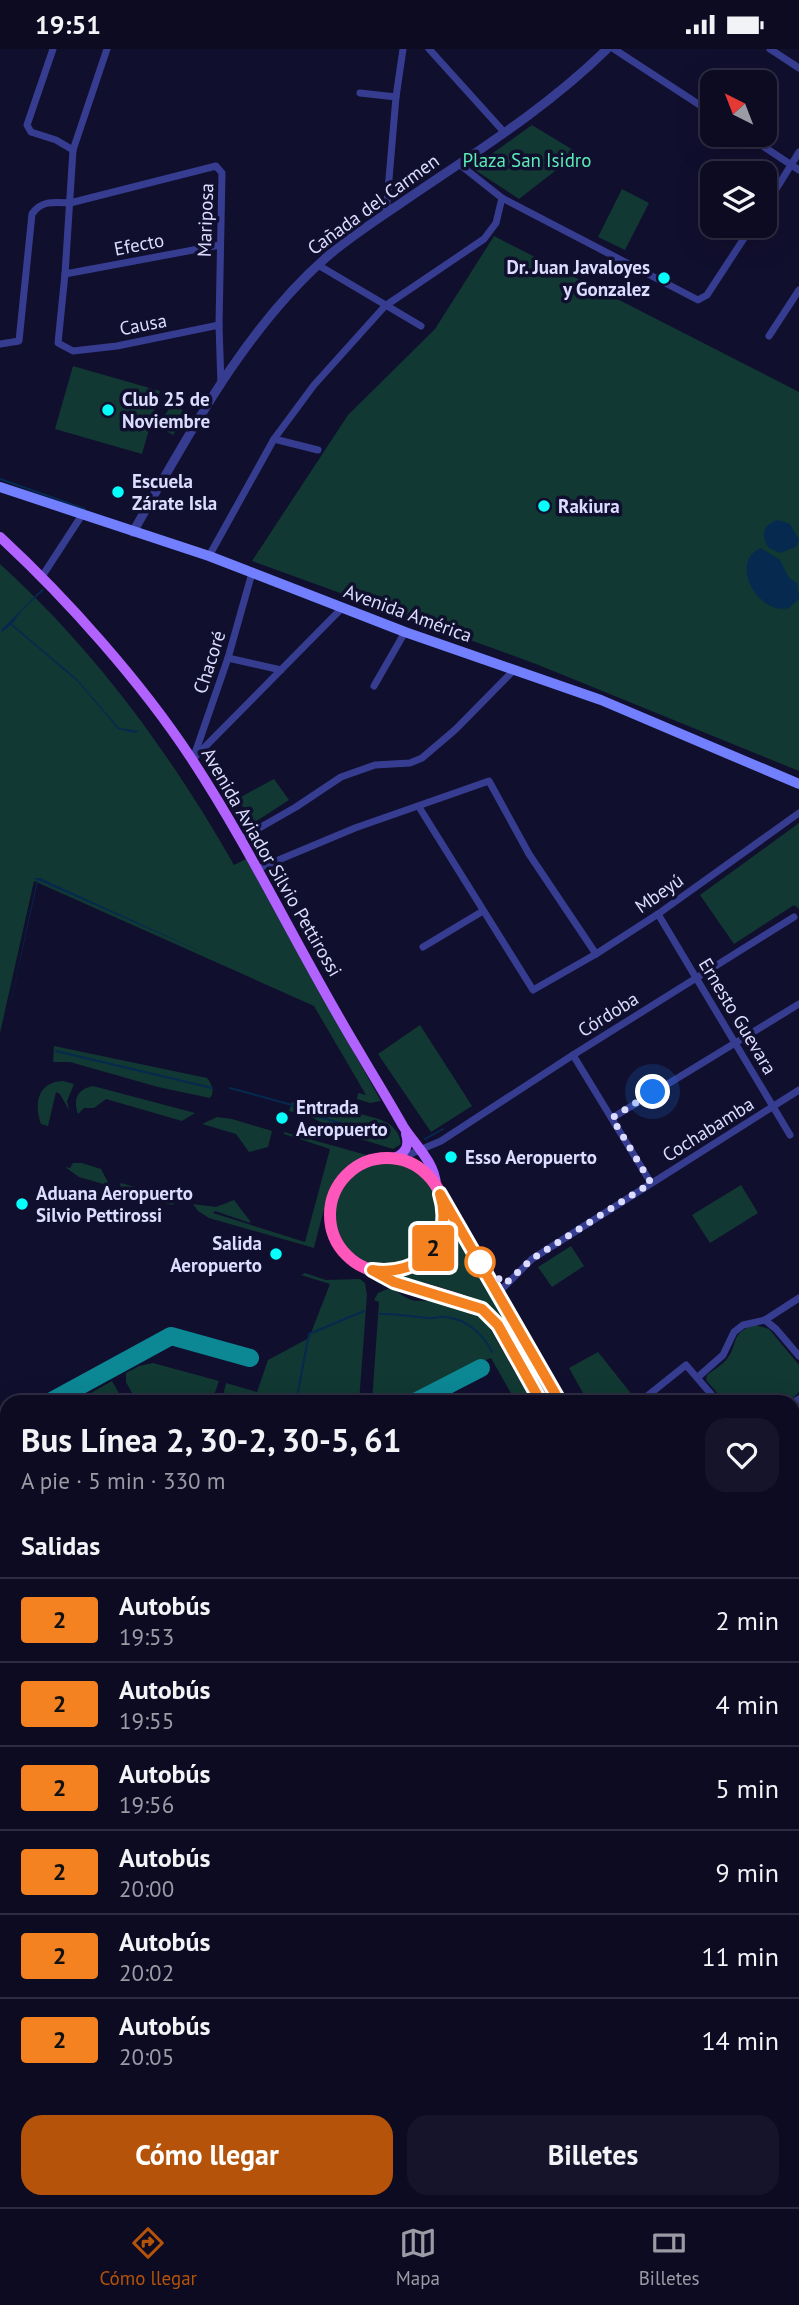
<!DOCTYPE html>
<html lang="es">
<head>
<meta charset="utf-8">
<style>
	:root { --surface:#0d0b22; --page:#16142a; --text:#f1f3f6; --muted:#9a9ba5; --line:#2d2b40; --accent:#b45309 }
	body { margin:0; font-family:"PT Sans",sans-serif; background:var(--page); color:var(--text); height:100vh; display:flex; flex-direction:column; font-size:26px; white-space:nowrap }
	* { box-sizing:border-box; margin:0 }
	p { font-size:23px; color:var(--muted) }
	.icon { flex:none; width:38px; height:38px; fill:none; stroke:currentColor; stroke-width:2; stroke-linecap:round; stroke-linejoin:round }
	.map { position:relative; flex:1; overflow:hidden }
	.side { position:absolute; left:0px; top:1346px; width:800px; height:814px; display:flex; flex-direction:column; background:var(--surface); border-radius:21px 21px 0 0; box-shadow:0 7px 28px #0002,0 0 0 2px var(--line) }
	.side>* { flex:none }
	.badge { padding:0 14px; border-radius:5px; font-size:24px; line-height:46px }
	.needle { width:46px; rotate:318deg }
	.tools { position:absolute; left:700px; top:21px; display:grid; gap:14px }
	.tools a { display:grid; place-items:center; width:77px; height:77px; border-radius:14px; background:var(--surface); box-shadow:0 7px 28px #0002,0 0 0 2px var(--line); font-size:35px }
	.you { position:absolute; width:35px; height:35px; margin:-18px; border:5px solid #fff; border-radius:50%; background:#1a73e8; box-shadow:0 0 0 10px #1a73e833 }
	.map>.badge { position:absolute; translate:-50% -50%; box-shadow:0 0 0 4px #fff }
	h2 { padding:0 21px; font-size:26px; line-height:63px }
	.round { display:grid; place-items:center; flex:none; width:74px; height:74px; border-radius:21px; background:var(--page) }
	.headline { display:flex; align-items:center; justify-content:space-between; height:119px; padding:0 21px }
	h1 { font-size:33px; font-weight:700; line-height:52px }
	.primary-button { display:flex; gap:14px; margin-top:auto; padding:14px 21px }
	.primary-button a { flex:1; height:80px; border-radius:21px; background:var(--accent); color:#fff; font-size:28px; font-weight:700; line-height:80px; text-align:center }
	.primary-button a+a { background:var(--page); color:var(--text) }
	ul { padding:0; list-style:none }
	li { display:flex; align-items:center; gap:21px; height:84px; padding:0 21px; border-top:2px solid var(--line) }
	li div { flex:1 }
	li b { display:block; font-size:26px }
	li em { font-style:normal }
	li .badge { min-width:77px; font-weight:700; text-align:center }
	.status { display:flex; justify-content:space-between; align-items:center; height:49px; padding:0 35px; background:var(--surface); direction:ltr }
	.status svg { height:19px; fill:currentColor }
	.tabs { display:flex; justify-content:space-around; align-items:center; height:98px; border-top:2px solid var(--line); background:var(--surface); font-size:19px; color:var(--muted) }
	.tabs a { display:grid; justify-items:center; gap:4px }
	.tabs .current { color:var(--accent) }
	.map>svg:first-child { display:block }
	.green { fill:#113832 }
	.water { fill:#062950 }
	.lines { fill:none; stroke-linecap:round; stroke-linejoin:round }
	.stream { stroke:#062950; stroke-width:2 }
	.taxiway { stroke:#0c8794; stroke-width:18 }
	.minor { stroke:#363d91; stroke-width:7 }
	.tertiary { stroke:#363d91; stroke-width:9 }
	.secondary { stroke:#727fff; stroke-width:10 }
	.primary { stroke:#b262ff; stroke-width:10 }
	.motorway { stroke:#ff56bb; stroke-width:12 }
	.line-casing { stroke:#fff; stroke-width:16 }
	.line { stroke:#f58220; stroke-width:10 }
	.walk { stroke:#dbdcff; stroke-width:7; stroke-dasharray:0 12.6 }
	.poi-dot { fill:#07fffb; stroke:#110f2e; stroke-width:2.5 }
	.stop-dot { fill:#fff; stroke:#f58220; stroke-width:3.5 }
	.labels { text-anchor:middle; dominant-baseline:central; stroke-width:7; stroke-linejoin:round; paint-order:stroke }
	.park-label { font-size:19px; fill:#5becb6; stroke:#110f2e }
	.street-label { font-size:19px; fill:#dbdcff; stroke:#110f2e }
	.poi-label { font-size:19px; font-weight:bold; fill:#dbdcff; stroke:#110f2e; text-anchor:start }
</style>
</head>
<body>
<div class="status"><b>19:51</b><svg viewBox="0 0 49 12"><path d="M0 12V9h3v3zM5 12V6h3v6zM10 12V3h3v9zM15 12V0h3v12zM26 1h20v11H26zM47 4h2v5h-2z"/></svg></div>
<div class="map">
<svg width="799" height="2158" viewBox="0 0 799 2158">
	<rect width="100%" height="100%" fill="#110f2e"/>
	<!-- green -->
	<g class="green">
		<path d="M532 76 578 104 519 150 472 119Z"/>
		<path d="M622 140 649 154 625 201 598 188Z"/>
		<path d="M494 187 799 343V722L536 615 252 512 348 366 435 280Z"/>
		<path d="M73 317 160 342 142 405 55 380Z"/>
		<path d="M172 355 187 364 173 386 158 377Z"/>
		<path d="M0 515C95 601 171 705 234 816L246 810 381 1052 370 1054 357 1050 358 1044 366 1046 314 957 34 832 0 984Z"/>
		<path d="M274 730 289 751 255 773 237 750Z"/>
		<path d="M799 774V860L794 856 734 895 700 846Z"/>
		<path d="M420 976 472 1057 431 1083 378 1005Z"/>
		<path d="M54 997 207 1029C212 1035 215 1043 210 1049L158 1038 70 1013H53Z"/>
		<path d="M63 1032 74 1035 67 1052 69 1061 60 1045 56 1043 48 1077 41 1075C34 1055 37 1033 63 1032Z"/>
		<path d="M93 1037 195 1064 182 1072 106 1050 94 1059H84L78 1065C73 1051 77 1040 93 1037Z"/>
		<path d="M292 1053 341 1067 344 1060V1062L357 1064C376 1070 398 1071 401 1095L393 1100 341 1084 309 1067 289 1062Z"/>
		<path d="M217 1068 232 1070 272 1082 268 1098 249 1103 236 1085 202 1075Z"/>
		<path d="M284 1083 370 1107C328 1126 325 1158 314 1199L209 1169 198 1162 193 1155 216 1158 234 1151 250 1172V1174L215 1162 213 1164 305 1193 330 1100 284 1085Z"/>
		<path d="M73 1114H82L101 1120 110 1137 79 1128 65 1118 70 1119Z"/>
		<circle cx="386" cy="1167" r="53"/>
		<path d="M121 1134 172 1149 175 1154 172 1156 124 1142 120 1136Z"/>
		<path d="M741 1136 758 1164 710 1194 692 1166Z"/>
		<path d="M448 1166 555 1353H546L495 1265C474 1243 425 1236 395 1228 426 1220 447 1198 448 1166Z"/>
		<path d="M571 1197 584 1217 552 1238 538 1218Z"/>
		<path d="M305 1224 326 1231 360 1230 365 1234 367 1246 359 1353H230L224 1343 226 1334 257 1343 268 1311 309 1289 330 1235 301 1226Z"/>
		<path d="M390 1239C397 1242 402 1247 409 1250 415 1253 424 1251 431 1252 450 1255 473 1260 487 1274L532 1353H516L491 1309 464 1320 405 1353H372L379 1253 374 1251 378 1244Z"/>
		<path d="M756 1276 769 1280 799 1316V1343L793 1349 784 1352 725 1353 706 1331 707 1326C713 1321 721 1317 726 1311 739 1297 729 1282 756 1276Z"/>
		<path d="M598 1303 633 1347 623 1353H588L569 1319Z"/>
		<path d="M153 1314 219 1332C218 1334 216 1342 215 1343 205 1359 154 1353 137 1353L126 1333V1324L139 1317Z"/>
		<path d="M112 1332 124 1353H75Z"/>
		<path d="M0 1456 7 1459V1702L0 1690Z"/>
		<path d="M799 1629V1722L793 1710V1631Z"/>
		<path d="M0 1782 7 1795V2133L0 2121Z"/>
		<path d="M210 2152 213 2158H21L18 2153Z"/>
		<path d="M533 2152 615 2153 622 2158H529Z"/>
		<path d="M428 2153 437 2158H265L262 2153Z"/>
	</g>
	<!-- water -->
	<g class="water">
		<path d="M778 471 790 475 799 491 797 497 780 504 769 499C760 487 763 475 778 471Z"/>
		<path d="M761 499 780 511 789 529 797 534 799 550 789 559C758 567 728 512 761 499Z"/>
		<path d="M42 540 44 541 22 561 12 575 76 629 119 679 139 682 134 684 118 680 78 633 11 576 2 583 1 581Z"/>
		<path d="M33 829H40L213 908 38 831 4 985 37 831Z"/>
	</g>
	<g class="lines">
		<!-- stream -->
		<g class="stream">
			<path d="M0 430 85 460"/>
			<path d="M216 728 248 777"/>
			<path d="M56 1002 212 1039"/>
			<path d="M230 1039 292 1056 296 1061 367 1082"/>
			<path d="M425 1090 443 1080"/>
			<path d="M380 1265C397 1264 412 1268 429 1269 435 1270 439 1267 445 1268 467 1270 483 1285 492 1303"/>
			<path d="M296 1353 309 1285 364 1262"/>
			<path d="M0 1489 7 1492"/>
			<path d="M0 1994 7 2006"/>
			<path d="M91 2152 94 2158"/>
		</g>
		<!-- taxiway -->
		<g class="taxiway">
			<path d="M50 1353 171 1287 250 1309"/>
			<path d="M415 1353 481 1319"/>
			<path d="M0 1381 7 1376"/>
			<path d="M0 1744 7 1756"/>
			<path d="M231 2152 235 2158"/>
			<path d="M618 2152 626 2158"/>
			<path d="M646 2152 667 2158 687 2152"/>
			<path d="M521 2158 524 2152"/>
		</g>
		<!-- minor -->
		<g class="minor">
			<path d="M53 0 27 76 31 83 56 91 73 101"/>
			<path d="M107 0 73 101 65 225 58 294 73 302 117 297 219 276"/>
			<path d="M429 0 504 83"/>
			<path d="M614 0 712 64"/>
			<path d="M770 0 799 19"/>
			<path d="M360 44 396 48"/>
			<path d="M746 86 799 121"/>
			<path d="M459 115 502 149 698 251 707 246 752 177"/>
			<path d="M765 158 799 103"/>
			<path d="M386 165 396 48 403 0"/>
			<path d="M318 216 421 277"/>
			<path d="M65 225 220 196"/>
			<path d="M769 287 799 241"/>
			<path d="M0 295 19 292 32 165C41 151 55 153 70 154L216 117 222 124 219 276 221 336"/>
			<path d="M274 390 318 401"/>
			<path d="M209 507 274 390 314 336 385 257 484 190 496 174 502 149"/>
			<path d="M41 529 82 466"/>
			<path d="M228 609 281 621"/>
			<path d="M374 637 405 583"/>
			<path d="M194 707 228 609 252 524"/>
			<path d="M192 711 343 558"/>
			<path d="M419 758 533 941 596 905 658 865 799 764"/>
			<path d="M240 790 296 758 341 728 375 716 410 714 422 709 456 680 514 621"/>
			<path d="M257 820 355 779 489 732 529 805 596 905"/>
			<path d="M658 865 790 1086"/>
			<path d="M423 898 483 862"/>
			<path d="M573 1006 651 1134"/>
			<path d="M612 1069 799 955"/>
			<path d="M401 1109 441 1092 573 1006 794 868"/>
			<path d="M498 1244 532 1210 799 1041"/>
			<path d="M765 1271 776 1280 799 1307"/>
			<path d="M698 1328 723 1306 734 1283 743 1276 765 1271 799 1249"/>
			<path d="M641 1352 686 1316 718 1353"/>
			<path d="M793 1354 799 1350"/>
			<path d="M793 1442 799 1439"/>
			<path d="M793 1568 799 1569"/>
		</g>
		<!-- tertiary -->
		<path class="tertiary" d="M133 483C187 389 245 278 329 206 353 186 381 168 407 150 476 103 547 59 607 0"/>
		<!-- secondary -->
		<path class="secondary" d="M0 438 209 507 405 583 601 651 799 735"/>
		<!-- primary -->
		<g class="primary">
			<path d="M0 488C67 550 141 633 191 709 253 803 301 907 360 1004 374 1028 389 1052 403 1077 414 1095 435 1113 436 1136"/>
			<path d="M392 1110C405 1105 410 1098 406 1085"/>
		</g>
		<!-- motorway -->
		<g class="motorway">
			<circle cx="387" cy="1166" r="57"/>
			<path d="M445 1153 560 1353"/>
			<path d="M378 1225C415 1244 470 1243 498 1275L541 1353"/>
			<path d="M793 1766 799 1777"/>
			<path d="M793 1798 799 1809"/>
		</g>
	</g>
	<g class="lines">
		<defs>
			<path id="line" d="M541 1353 498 1276 482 1260 394 1233 372 1221C419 1228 455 1193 440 1145L560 1353"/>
		</defs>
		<!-- line casing -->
		<use href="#line" class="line-casing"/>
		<!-- line -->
		<use href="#line" class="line"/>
		<!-- walk -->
		<path class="walk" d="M480 1213 505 1235 532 1210 651 1134 612 1069 653 1043"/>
	</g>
	<!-- markers -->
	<g class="poi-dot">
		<circle cx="664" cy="229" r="7"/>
		<circle cx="108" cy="361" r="7"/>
		<circle cx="118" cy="443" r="7"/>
		<circle cx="544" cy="457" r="7"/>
		<circle cx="282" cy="1069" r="7"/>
		<circle cx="451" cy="1108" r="7"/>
		<circle cx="22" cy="1155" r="7"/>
		<circle cx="276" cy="1205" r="7"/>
	</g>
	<circle class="stop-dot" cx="480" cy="1213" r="14"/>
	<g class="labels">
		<!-- park labels -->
		<g class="park-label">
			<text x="527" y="111">Plaza San Isidro</text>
		</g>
		<!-- street labels -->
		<g class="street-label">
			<text transform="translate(373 155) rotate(-36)">Cañada del Carmen</text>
			<text transform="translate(205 171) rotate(-88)">Mariposa</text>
			<text transform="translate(139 195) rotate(-11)">Efecto</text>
			<text transform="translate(143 275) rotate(-11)">Causa</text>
			<text transform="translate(408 564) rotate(20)">Avenida América</text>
			<text transform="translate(209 613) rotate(-72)">Chacoré</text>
			<text transform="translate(272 813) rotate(60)">Avenida Aviador Silvio Pettirossi</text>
			<text transform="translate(659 844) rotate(-35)">Mbeyú</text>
			<text transform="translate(608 965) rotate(-32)">Córdoba</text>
			<text transform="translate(738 967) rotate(59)">Ernesto Guevara</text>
			<text transform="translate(708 1080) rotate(-32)">Cochabamba</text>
		</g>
		<!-- poi labels -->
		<g class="poi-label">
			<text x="650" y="218" text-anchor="end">Dr. Juan Javaloyes<tspan x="650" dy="22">y Gonzalez</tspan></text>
			<text x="122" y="350">Club 25 de<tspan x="122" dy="22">Noviembre</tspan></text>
			<text x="132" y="432">Escuela<tspan x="132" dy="22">Zárate Isla</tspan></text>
			<text x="558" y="457">Rakiura</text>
			<text x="296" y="1058">Entrada<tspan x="296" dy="22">Aeropuerto</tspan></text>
			<text x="465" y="1108">Esso Aeropuerto</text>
			<text x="36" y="1144">Aduana Aeropuerto<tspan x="36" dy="22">Silvio Pettirossi</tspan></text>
			<text x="262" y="1194" text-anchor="end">Salida<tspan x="262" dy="22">Aeropuerto</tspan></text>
		</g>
	</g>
</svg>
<div class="tools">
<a><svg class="needle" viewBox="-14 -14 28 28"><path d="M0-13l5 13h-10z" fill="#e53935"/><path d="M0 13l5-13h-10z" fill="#9a9ba5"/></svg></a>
<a><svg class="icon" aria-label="layers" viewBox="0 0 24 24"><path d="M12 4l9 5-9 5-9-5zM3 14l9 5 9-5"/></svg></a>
</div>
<div class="you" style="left:653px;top:1043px"></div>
<b class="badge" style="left:433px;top:1199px;background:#f58220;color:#111">2</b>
<section class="side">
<div class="headline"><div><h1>Bus Línea 2, 30-2, 30-5, 61</h1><p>A pie · 5 min · 330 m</p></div><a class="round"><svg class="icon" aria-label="heart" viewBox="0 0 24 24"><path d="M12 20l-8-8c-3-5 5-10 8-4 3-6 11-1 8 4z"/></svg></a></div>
<h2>Salidas</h2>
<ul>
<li><span class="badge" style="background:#f58220;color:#111">2</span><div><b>Autobús</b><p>19:53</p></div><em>2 min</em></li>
<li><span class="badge" style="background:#f58220;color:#111">2</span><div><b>Autobús</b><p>19:55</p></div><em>4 min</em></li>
<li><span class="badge" style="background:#f58220;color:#111">2</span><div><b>Autobús</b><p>19:56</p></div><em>5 min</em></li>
<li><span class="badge" style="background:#f58220;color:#111">2</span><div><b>Autobús</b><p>20:00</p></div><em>9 min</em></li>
<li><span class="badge" style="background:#f58220;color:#111">2</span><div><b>Autobús</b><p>20:02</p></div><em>11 min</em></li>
<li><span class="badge" style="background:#f58220;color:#111">2</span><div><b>Autobús</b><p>20:05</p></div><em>14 min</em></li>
</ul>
<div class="primary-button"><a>Cómo llegar</a><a>Billetes</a></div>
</section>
</div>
<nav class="tabs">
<a class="current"><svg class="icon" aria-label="directions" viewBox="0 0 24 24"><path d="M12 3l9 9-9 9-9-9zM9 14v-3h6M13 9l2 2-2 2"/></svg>Cómo llegar</a>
<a><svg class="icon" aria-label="map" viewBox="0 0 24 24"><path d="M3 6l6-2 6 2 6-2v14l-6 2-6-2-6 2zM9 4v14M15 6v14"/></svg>Mapa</a>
<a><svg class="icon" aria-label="tickets" viewBox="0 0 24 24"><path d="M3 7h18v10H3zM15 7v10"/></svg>Billetes</a>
</nav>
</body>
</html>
